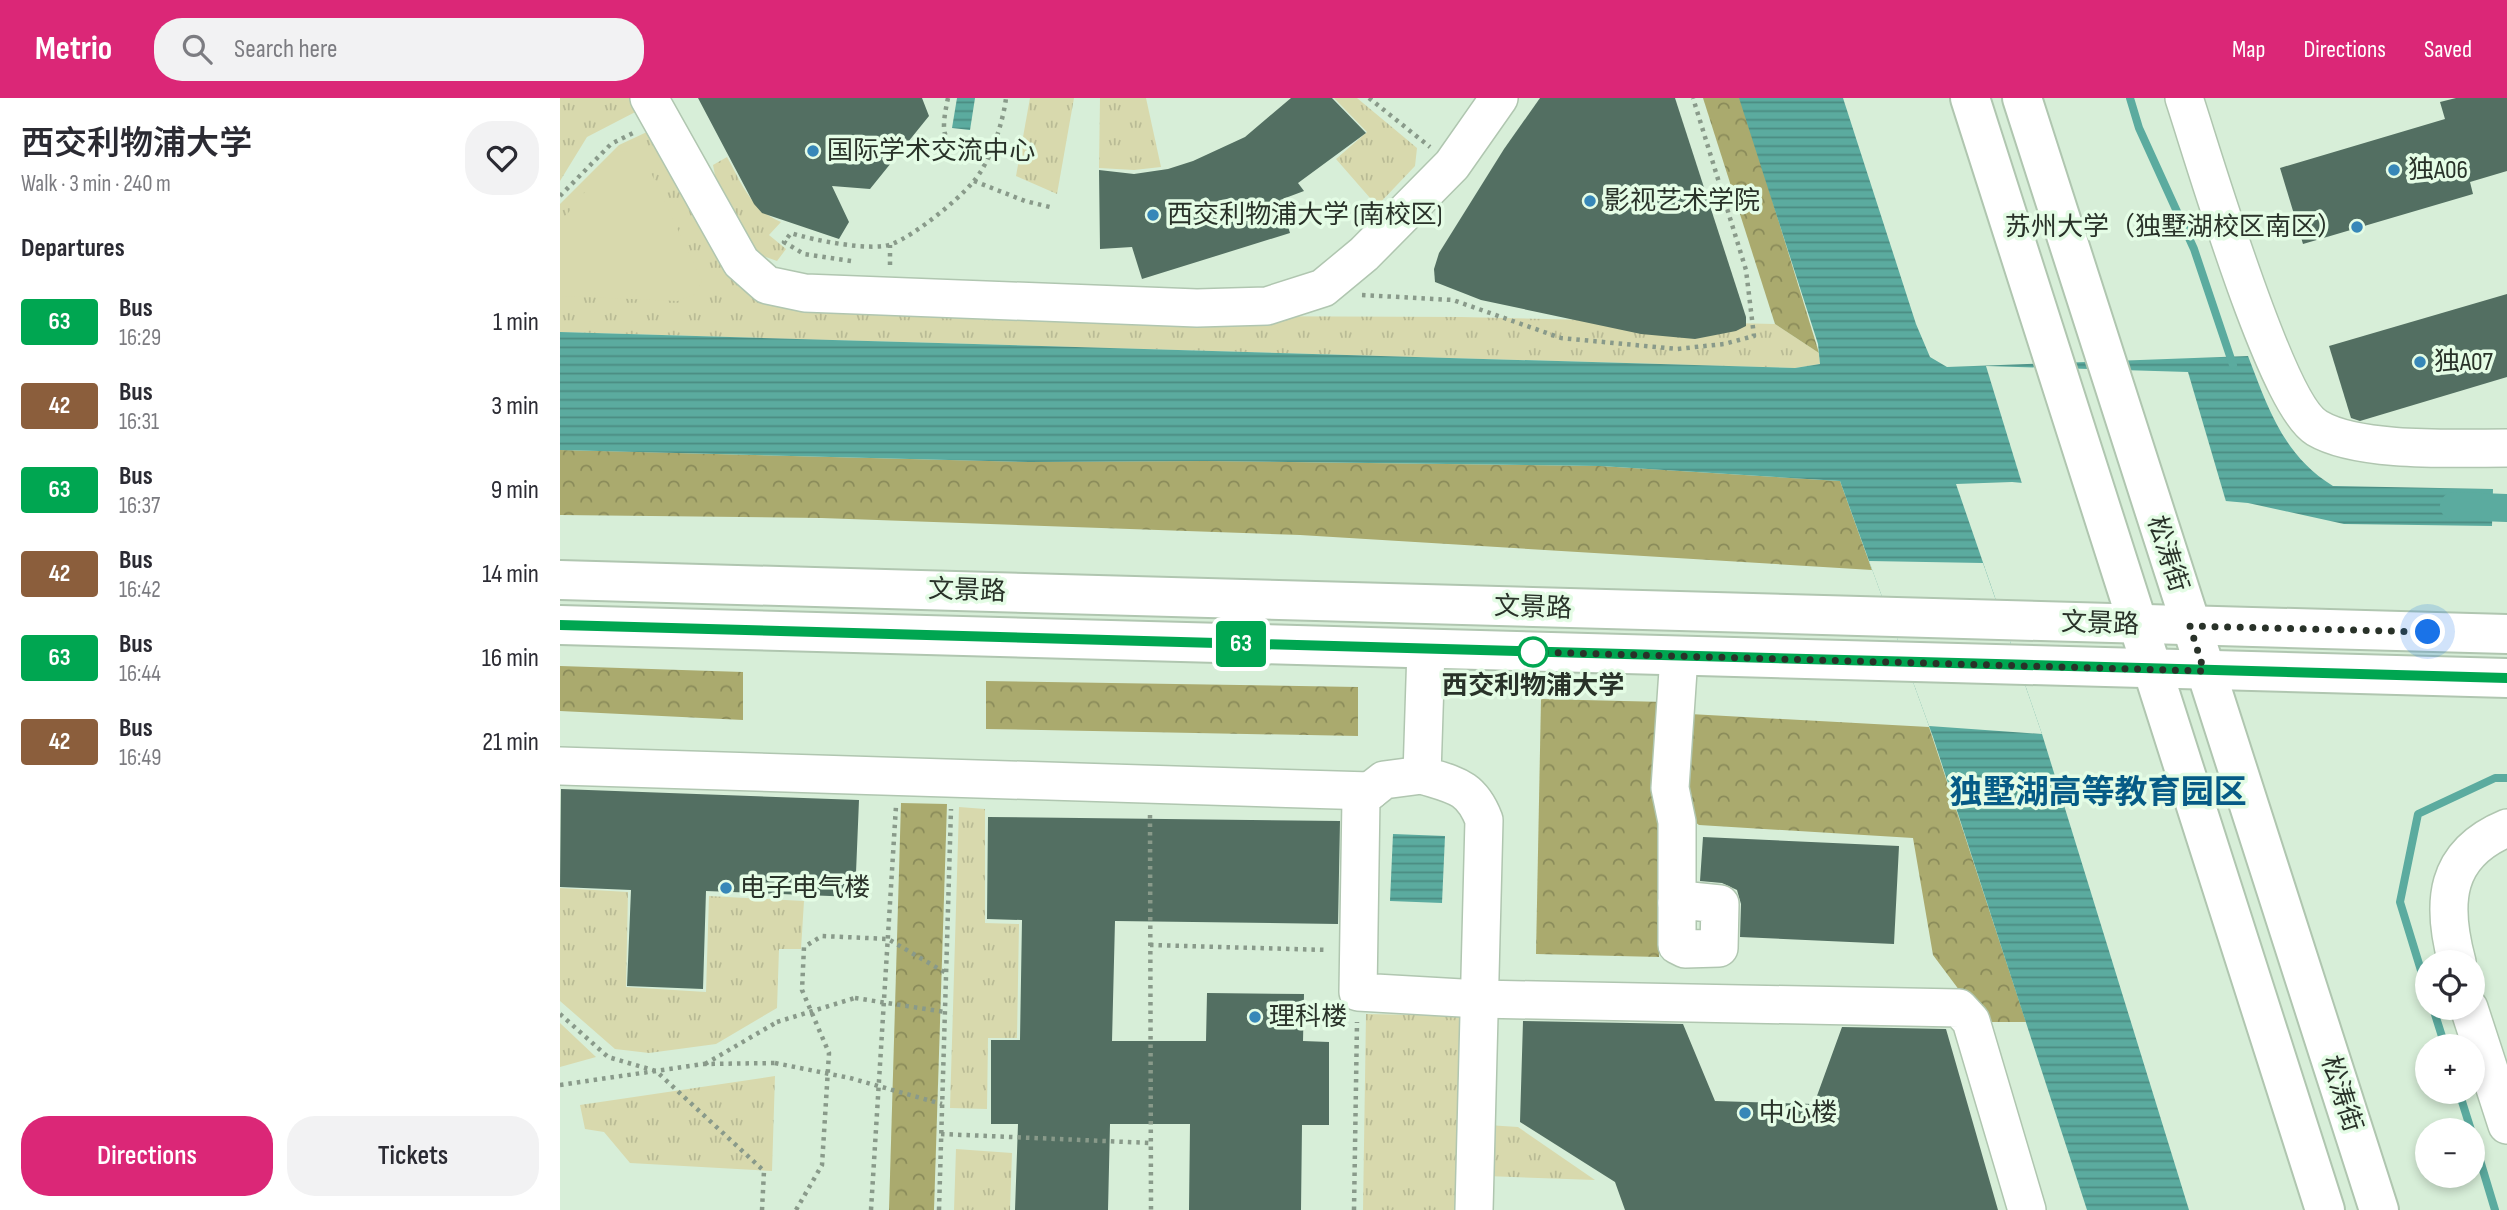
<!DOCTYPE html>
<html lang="en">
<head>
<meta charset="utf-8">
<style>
	:root { --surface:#fff; --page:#f2f2f3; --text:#2b2b33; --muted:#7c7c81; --accent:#db2777 }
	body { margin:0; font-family:"Sofia Sans Condensed","Noto Sans SC",sans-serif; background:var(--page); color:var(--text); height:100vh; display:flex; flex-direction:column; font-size:26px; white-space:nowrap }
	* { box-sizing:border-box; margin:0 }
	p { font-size:23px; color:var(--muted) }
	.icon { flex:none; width:38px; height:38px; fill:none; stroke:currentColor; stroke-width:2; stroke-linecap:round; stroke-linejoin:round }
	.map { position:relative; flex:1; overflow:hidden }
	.details { display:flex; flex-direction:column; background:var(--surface); width:560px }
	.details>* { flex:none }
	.badge { padding:0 14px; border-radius:5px; font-size:24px; line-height:46px }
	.fabs { position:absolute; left:1855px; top:852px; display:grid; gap:14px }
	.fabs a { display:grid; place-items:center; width:70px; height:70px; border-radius:50%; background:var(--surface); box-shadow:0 4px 10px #0003; font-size:35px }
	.you { position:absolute; width:35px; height:35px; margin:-18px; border:5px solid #fff; border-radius:50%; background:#1a73e8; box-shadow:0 0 0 10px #1a73e833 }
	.map>.badge { position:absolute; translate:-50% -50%; box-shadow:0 0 0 4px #fff }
	h2 { padding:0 21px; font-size:26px; line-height:63px }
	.round { display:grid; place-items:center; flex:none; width:74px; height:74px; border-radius:28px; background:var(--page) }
	.summary { display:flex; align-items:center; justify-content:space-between; height:119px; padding:0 21px }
	h1 { font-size:33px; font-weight:600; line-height:52px }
	.primary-button { display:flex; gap:14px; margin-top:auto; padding:14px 21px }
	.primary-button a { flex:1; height:80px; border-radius:28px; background:var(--accent); color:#fff; font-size:28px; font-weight:600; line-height:80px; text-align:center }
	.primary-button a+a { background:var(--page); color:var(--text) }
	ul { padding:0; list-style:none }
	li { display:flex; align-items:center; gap:21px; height:84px; padding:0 21px }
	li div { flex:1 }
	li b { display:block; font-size:26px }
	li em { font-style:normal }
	li .badge { min-width:77px; font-weight:700; text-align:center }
	header { display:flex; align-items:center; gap:42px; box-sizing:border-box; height:98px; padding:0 35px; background:var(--accent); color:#fff }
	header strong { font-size:33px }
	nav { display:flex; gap:38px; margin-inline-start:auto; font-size:24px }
	.search { width:490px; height:63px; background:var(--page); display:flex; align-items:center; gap:18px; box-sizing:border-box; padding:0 24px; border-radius:28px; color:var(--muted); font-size:26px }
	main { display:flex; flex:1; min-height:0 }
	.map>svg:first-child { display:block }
	.grass { fill:url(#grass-tufts) }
	.forest { fill:url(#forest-crowns) }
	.pitch { fill:#d8d9ad }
	.water { fill:url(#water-rules) }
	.pier { fill:#d7eed8 }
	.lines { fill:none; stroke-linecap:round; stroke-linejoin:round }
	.stream { stroke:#5bab9f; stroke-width:8 }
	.canal { stroke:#5bab9f; stroke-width:28 }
	.building { fill:#536f62 }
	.minor-casing { stroke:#b0c6b0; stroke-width:40 }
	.major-casing { stroke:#b0c6b0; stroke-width:42 }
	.path { stroke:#899a8a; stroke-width:4.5; stroke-dasharray:3.5 5; stroke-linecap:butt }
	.minor { stroke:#fff; stroke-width:37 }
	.major { stroke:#fff; stroke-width:38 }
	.path-bridge { stroke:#899a8a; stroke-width:4.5; stroke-dasharray:3.5 5; stroke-linecap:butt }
	.line-casing { stroke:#fff; stroke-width:16 }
	.line { stroke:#00a651; stroke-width:10 }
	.walk { stroke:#293229; stroke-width:7; stroke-dasharray:0 12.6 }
	.poi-dot { fill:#3787b8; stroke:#e4fce5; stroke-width:2.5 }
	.stop-dot { fill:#fff; stroke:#00a651; stroke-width:3.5 }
	.labels { text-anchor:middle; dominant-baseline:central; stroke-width:7; stroke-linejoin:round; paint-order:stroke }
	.poi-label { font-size:26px; fill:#293229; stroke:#e4fce5; text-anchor:start }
	.street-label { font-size:26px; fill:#293229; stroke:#e4fce5 }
	.stop-label { font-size:26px; font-weight:bold; fill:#293229; stroke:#e4fce5 }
	.district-label { font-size:33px; font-weight:bold; fill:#065b86; stroke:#e4fce5 }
</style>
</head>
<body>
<header>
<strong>Metrio</strong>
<div class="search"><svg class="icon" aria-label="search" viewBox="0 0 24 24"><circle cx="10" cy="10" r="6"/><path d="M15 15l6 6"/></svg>Search here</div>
<nav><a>Map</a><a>Directions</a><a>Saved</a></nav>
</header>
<main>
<section class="details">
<div class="summary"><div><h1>西交利物浦大学</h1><p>Walk · 3 min · 240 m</p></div><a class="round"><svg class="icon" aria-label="heart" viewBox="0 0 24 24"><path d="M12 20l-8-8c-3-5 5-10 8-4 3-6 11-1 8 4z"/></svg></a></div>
<h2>Departures</h2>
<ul>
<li><span class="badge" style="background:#00a651;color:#fff">63</span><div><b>Bus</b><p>16:29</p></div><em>1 min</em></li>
<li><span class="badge" style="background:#8b5e3c;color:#fff">42</span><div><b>Bus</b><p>16:31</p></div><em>3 min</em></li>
<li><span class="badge" style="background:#00a651;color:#fff">63</span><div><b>Bus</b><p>16:37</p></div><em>9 min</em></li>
<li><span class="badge" style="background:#8b5e3c;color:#fff">42</span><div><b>Bus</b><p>16:42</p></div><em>14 min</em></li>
<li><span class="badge" style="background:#00a651;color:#fff">63</span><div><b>Bus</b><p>16:44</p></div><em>16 min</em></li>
<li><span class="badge" style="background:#8b5e3c;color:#fff">42</span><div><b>Bus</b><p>16:49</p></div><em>21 min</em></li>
</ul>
<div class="primary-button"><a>Directions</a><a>Tickets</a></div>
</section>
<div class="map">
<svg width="1947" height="1112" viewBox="0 0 1947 1112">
	<defs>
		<pattern id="grass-tufts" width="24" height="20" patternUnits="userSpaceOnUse" patternTransform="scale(1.75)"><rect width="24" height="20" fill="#d8d9ad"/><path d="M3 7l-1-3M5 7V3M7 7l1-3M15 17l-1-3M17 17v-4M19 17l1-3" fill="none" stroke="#b9bb95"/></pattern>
		<pattern id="forest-crowns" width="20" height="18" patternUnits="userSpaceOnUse" patternTransform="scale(1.75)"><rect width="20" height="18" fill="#aaaa6e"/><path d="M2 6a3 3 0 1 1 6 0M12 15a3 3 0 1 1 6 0" fill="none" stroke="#8a8b5a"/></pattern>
		<pattern id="water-rules" width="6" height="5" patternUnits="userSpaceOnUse" patternTransform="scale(1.75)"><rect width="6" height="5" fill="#5bab9f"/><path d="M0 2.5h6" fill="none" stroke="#4b8c82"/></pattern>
	</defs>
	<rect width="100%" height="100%" fill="#d7eed8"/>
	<!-- grass -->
	<g class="grass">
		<path d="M0 0H78L83 10 27 39 0 83Z"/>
		<path d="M470 0H514L497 96 456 78Z"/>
		<path d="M540 0H586L601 69 574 72 539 70Z"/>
		<path d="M774 0H797L857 50 855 68 817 108 776 61 807 34Z"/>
		<path d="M89 33 176 172 605 218 902 219 1215 226 1259 255 1260 266 1235 270 0 234V106L59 47Z"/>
		<path d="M167 59C182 86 191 112 221 124L209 137 226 151 217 163 203 158 195 151 157 88 153 67Z"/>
		<path d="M399 709 425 711V825L459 826 457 940H428L427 1011 390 1010Z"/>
		<path d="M0 790 68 794 66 889 146 894 149 798 244 803 241 851H219L217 910 156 946 89 955 55 951 0 903Z"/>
		<path d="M806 916 906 918 898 1112H803Z"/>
		<path d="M0 925 36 959 0 969Z"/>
		<path d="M215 978 212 1073 70 1065 44 1034 25 1031 20 1007Z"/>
		<path d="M927 1027 958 1029 1035 1082 926 1078Z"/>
		<path d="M396 1051 452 1055 450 1112H394Z"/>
	</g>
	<!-- forest -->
	<g class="forest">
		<path d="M1143 0H1181L1259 255 1215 226Z"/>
		<path d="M0 352 469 364 645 363 1040 368 1280 383 1312 472 740 437 261 420 0 417Z"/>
		<path d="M0 568 183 574V622L0 613Z"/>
		<path d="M426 583 798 589V638L426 631Z"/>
		<path d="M981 601 1105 604 1099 859 976 856Z"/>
		<path d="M1130 616 1369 629 1466 924H1423L1373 857 1353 740 1139 727 1126 717Z"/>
		<path d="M341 705 387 706 374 1112H329Z"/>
	</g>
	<!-- pitch -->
	<path class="pitch" d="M58 53 69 54 85 62 142 183 136 196 118 203 0 198V125Z"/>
	<!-- water -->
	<g class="water">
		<path d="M397 0H415L410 32 392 30Z"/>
		<path d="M1179 0H1283L1356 226 1370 259 1387 269 1688 258C1708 310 1723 357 1773 388L1933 391 1932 428 1784 426 1688 405 1452 384 1396 386 1482 636 1629 1112H1527L1373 639 1280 383 1040 368 645 363 469 364 0 352V234L1235 270 1260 266 1258 246Z"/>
		<path d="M833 736 885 738 882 805 830 803Z"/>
	</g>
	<!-- pier -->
	<g class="pier">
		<path d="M1426 268 1628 274 1667 407 1463 389Z"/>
		<path d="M1309 463 1423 465 1482 636 1369 628Z"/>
	</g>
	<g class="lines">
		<!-- stream -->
		<g class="stream">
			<path d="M1570 0 1579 30 1634 151 1673 267"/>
			<path d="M1867 892 1840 804 1858 716 1935 680H1947"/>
			<path d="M1873 910 1885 948"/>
			<path d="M1899 994 1911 1032"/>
			<path d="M1913 1039 1935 1112"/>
		</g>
		<!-- canal -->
		<path class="canal" d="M1894 408 1947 410"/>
	</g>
	<!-- building -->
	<g class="building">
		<path d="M138 0H362L369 18 310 91 272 88 289 124 279 141 202 115 194 106Z"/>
		<path d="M731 0H772L806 35 738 85 744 93 720 102 730 135 582 181 572 149 540 151 539 72 574 76 608 71 633 63 685 39Z"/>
		<path d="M980 0H1115L1186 219V228L1176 233 1135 241 1081 236 921 202 875 184 874 171 879 155 944 51Z"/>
		<path d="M1896 0H1947V73L1910 84 1913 96 1743 146 1720 70 1885 21 1880 4Z"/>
		<path d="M1947 196V279L1800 323 1791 320 1769 248Z"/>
		<path d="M1 691 299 702 295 799 146 793 143 891 67 888 71 792 0 789Z"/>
		<path d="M428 719 780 723 778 826 555 823 552 943H646L647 895 744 896 743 943 769 944V1027H742L741 1112H629L630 1026H550L548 1112H455L458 1026H431V942H460L462 822 427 821Z"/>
		<path d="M1143 739 1339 748 1334 846 1180 839 1181 806 1177 792 1162 785 1140 783Z"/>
		<path d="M963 923 1123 926 1155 1003 1254 1006 1282 929 1386 931 1438 1112H1065L1055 1084 960 1024Z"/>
	</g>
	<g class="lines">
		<defs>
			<g id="minor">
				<path d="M89 0 181 164 207 187 245 195 637 210 707 208 763 190 804 156 892 67 939 0"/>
				<path d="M1624 0C1643 57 1715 305 1757 330 1799 355 1897 350 1947 350"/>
				<path d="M866 551 862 677C894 687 911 688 924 722L914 1112"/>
				<path d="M0 668 810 693"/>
				<path d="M862 677 824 682 801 700 798 894 919 901 1399 910 1411 923 1467 1112"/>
				<path d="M1121 802 1160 806 1159 850 1125 851 1117 847V805Z"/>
				<path d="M1117 805V724L1110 690 1119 558"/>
				<path d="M1897 864C1881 805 1884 756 1947 730"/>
				<path d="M1909 910 1947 1027"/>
			</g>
			<g id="major">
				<path d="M1410 0 1765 1112"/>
				<path d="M1462 0 1819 1112"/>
				<path d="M0 482 1947 536"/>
				<path d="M0 527 1947 580"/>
			</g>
		</defs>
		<!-- minor casing -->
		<use href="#minor" class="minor-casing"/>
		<!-- major casing -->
		<use href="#major" class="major-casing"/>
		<!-- path -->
		<g class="path">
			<path d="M388 0C378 47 385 45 428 55"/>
			<path d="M809 0 870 49"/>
			<path d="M414 83 465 103 494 110"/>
			<path d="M0 98 51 46 75 34"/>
			<path d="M291 163 244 156 224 144 231 135C252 142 312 154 332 146 355 137 397 103 413 84 430 65 443 25 446 0"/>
			<path d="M330 167V147"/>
			<path d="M802 197 893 202 1001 240 1117 251 1164 246 1194 238 1186 172 1133 0"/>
			<path d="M590 717 591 1112"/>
			<path d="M590 847 768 852"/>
			<path d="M295 900 385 914"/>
			<path d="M0 916 48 959 96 973 204 1073 202 1112"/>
			<path d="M145 966 217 924"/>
			<path d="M290 980 382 1006"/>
			<path d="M0 987 143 966 215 965"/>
			<path d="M381 1036 591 1045"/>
			<path d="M236 1112 262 1067 269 955 242 892 244 849 262 838 328 841 386 875"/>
			<path d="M311 1112 336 708"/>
			<path d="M379 1112 391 711"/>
			<path d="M794 1112 797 924"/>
		</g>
		<!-- minor -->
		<use href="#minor" class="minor"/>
		<!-- major -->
		<use href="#major" class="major"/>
		<!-- path-bridge -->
		<g class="path-bridge">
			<path d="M217 924 295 900"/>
			<path d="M215 965 290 980"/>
		</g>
	</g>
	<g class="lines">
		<defs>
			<path id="line" d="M0 527 1947 580"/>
		</defs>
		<!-- line casing -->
		<use href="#line" class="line-casing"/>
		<!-- line -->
		<use href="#line" class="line"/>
		<!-- walk -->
		<path class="walk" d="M973 554 1644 573 1630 528 1868 534"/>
	</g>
	<!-- markers -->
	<g class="poi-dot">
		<circle cx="253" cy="53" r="7"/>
		<circle cx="1834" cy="72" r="7"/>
		<circle cx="1030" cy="103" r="7"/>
		<circle cx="593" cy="117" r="7"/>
		<circle cx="1797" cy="129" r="7"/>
		<circle cx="1860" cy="264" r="7"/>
		<circle cx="166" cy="790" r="7"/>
		<circle cx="695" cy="919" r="7"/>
		<circle cx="1185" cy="1015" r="7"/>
	</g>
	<circle class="stop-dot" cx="973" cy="554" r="14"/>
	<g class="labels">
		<!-- poi labels -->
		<g class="poi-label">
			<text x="267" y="53">国际学术交流中心</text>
			<text x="1848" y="72">独A06</text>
			<text x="1044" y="103">影视艺术学院</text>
			<text x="607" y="117">西交利物浦大学 (南校区)</text>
			<text x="1783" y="129" text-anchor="end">苏州大学（独墅湖校区南区）</text>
			<text x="1874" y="264">独A07</text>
			<text x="180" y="790">电子电气楼</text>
			<text x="709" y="919">理科楼</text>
			<text x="1199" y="1015">中心楼</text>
		</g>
		<!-- street labels -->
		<g class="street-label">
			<text transform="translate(1607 456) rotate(72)">松涛街</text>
			<text transform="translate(407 493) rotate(2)">文景路</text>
			<text transform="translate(973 510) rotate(2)">文景路</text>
			<text transform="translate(1540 526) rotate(2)">文景路</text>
			<text transform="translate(1781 996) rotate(72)">松涛街</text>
		</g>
		<!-- stop labels -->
		<g class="stop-label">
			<text x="973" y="588">西交利物浦大学</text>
		</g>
		<!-- district labels -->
		<g class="district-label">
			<text x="1538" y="695">独墅湖高等教育园区</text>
		</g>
	</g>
</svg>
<div class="fabs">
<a><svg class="icon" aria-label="locate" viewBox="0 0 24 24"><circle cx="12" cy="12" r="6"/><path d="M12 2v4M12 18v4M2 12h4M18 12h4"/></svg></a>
<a>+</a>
<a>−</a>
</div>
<div class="you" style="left:1868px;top:534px"></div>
<b class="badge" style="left:681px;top:546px;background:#00a651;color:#fff">63</b>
</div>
</main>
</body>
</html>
